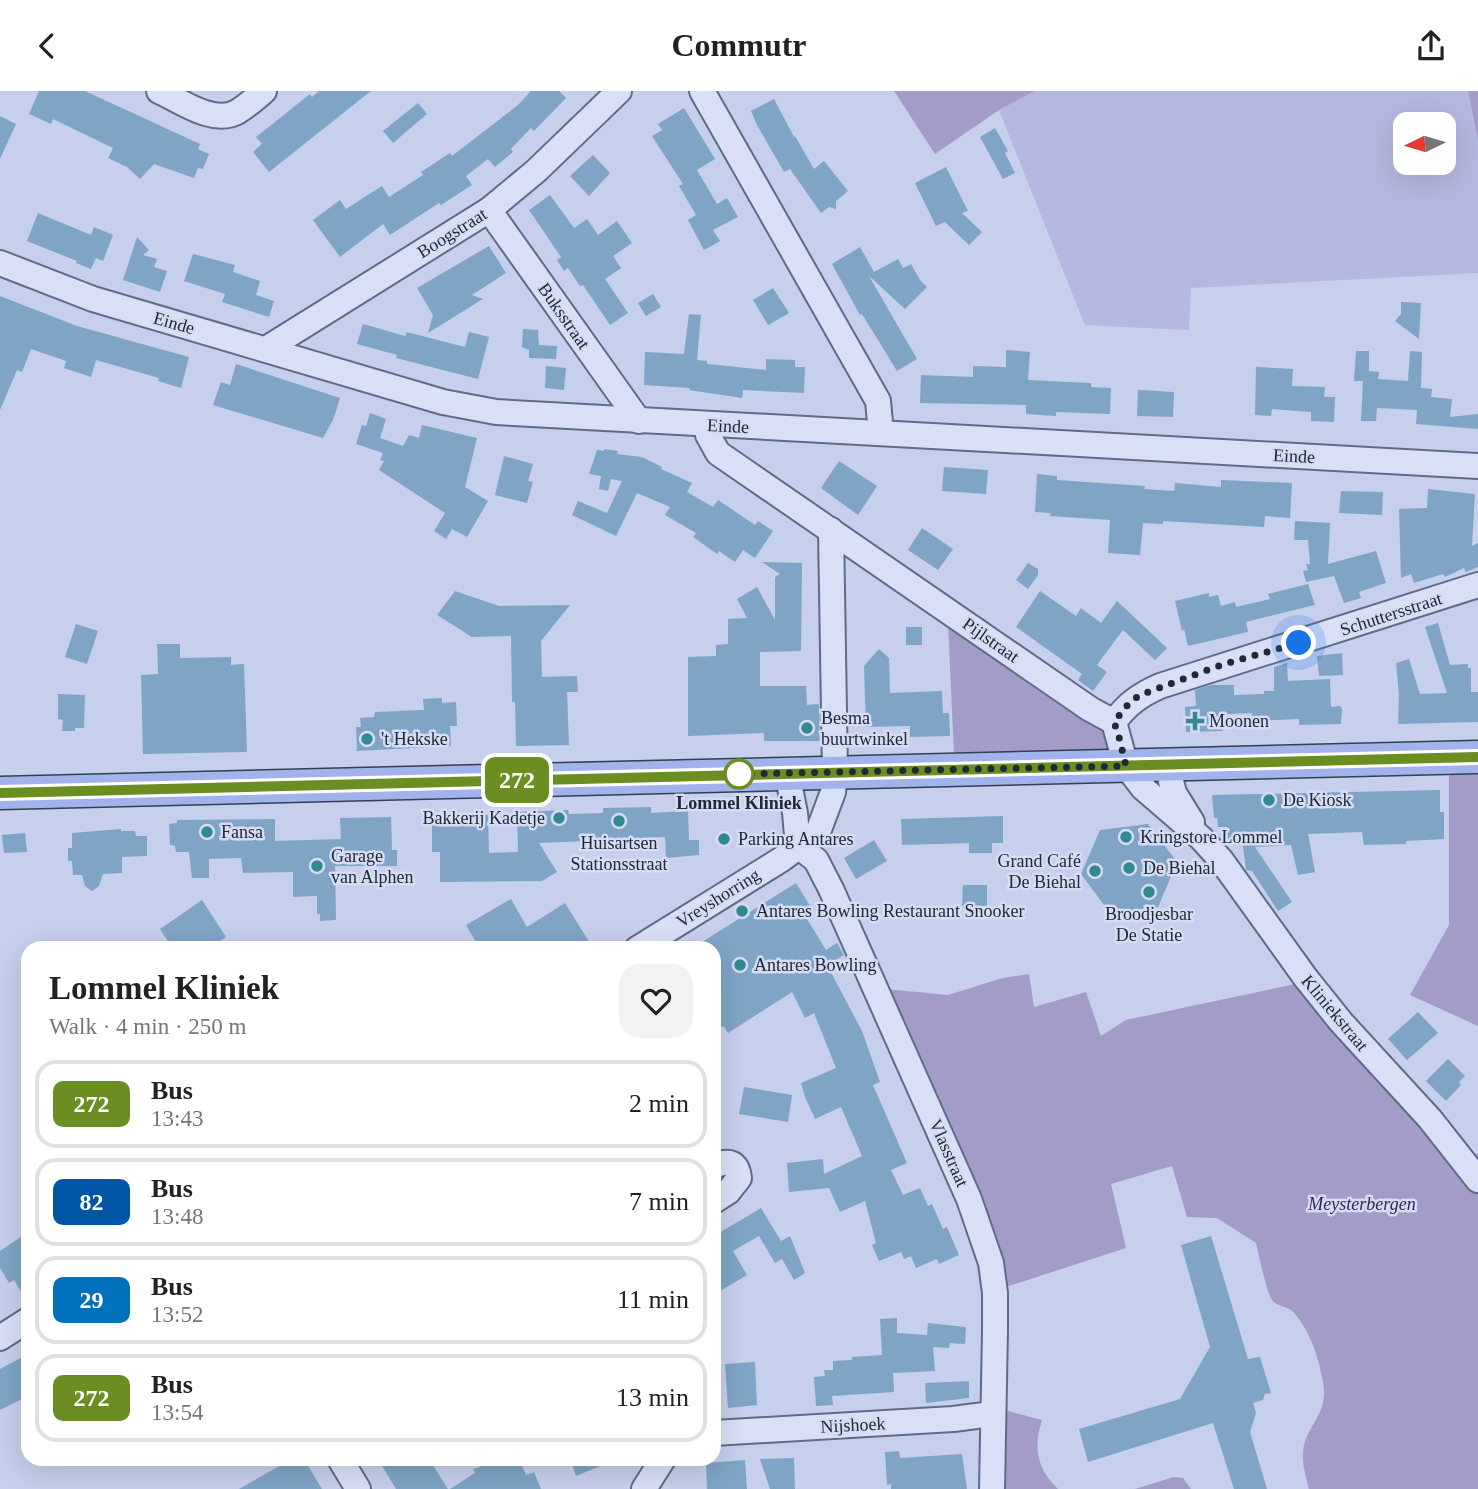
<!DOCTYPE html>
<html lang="en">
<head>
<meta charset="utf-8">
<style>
	:root { --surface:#fff; --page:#f2f2f2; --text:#222; --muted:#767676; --line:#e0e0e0 }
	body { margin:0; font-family:"Times New Roman",serif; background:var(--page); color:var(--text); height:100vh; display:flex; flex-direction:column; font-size:26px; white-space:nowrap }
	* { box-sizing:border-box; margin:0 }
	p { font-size:23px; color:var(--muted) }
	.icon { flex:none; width:38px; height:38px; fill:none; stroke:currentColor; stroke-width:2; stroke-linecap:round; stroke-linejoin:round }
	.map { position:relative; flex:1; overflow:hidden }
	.details { position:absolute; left:21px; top:850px; width:700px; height:525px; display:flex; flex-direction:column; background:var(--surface); border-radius:21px; box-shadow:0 7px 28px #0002 }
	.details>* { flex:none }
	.badge { padding:0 14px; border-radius:10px; font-size:24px; line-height:46px }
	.needle { width:46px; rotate:265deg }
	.tools { position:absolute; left:1393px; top:21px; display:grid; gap:14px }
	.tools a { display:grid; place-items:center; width:63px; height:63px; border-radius:14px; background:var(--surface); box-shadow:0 7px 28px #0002; font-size:35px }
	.you { position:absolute; width:35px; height:35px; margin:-18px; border:5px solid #fff; border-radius:50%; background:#1a73e8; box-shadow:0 0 0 10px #1a73e833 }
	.map>.badge { position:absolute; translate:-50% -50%; box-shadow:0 0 0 4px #fff }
	.round { display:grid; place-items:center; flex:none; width:74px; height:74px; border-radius:21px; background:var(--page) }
	.head { display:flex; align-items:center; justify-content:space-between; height:119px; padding:0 28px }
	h1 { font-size:33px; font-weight:700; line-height:52px }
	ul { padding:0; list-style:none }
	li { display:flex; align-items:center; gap:21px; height:88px; margin:0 14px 10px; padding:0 14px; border:4px solid var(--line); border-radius:21px }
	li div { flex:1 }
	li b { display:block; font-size:26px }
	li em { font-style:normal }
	li .badge { min-width:77px; font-weight:700; text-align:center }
	header { display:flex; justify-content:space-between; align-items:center; height:91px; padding:0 28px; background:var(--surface); font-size:32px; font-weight:700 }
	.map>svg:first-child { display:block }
	.farmland { fill:#b4b8e0; fill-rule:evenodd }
	.green { fill:#a39bc8 }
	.building { fill:#7fa4c6 }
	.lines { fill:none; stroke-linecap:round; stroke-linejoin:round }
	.minor-casing { stroke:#5d6d85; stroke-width:28 }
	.major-casing { stroke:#314153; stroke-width:35 }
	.minor { stroke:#d9e0f6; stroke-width:24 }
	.major { stroke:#a1b3eb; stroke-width:32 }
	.line-casing { stroke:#fff; stroke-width:16 }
	.line { stroke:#6b8e23; stroke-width:10 }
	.walk { stroke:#202a36; stroke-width:7; stroke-dasharray:0 12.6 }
	.poi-dot { fill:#32898f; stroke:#d5dcf3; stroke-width:2.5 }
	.stop-dot { fill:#fff; stroke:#6b8e23; stroke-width:3.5 }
	.labels { text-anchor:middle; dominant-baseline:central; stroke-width:5; stroke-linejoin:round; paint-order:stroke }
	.street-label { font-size:18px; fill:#202a36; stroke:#d5dcf3 }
	.poi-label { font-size:18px; fill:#202a36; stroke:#d5dcf3; text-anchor:start }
	.stop-label { font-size:18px; font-weight:bold; fill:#202a36; stroke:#d5dcf3 }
	.park-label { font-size:18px; font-style:italic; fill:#352851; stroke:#d5dcf3 }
</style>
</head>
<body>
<header><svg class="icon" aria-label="back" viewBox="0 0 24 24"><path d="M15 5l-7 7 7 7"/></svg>Commutr<svg class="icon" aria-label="share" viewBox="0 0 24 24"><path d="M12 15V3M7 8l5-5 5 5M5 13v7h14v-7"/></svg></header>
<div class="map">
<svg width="1478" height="1398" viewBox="0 0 1478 1398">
	<rect width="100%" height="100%" fill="#c6cfeb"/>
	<!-- farmland -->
	<path class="farmland" d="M1035 0H1468L1478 49V182L1191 197 1189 239 1085 234 999 19ZM1405 33H1444V72H1405Z"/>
	<!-- green -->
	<g class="green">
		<path d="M894 0H1035L999 19 935 63Z"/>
		<path d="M1468 0H1478V49Z"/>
		<path d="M948 531 1103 637 1109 655 1105 660 954 664Z"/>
		<path d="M1478 680V935L1410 904 1449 834V681Z"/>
		<path d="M1029 883 1034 916 1086 901 1101 945 1126 929 1295 893 1460 1078 1478 1062V1398H1309C1306 1386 1302 1374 1303 1361 1306 1332 1329 1325 1323 1291 1319 1268 1310 1239 1294 1222 1289 1215 1277 1216 1272 1209 1266 1200 1259 1164 1256 1152L1217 1127 1187 1126 1172 1075 1111 1093 1126 1157 1003 1197 885 898 948 904 1003 887Z"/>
		<path d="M1004 1319 1042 1329C1033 1357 1037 1378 1058 1398H1003Z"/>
		<path d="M1174 1386 1183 1387 1191 1398H1135Z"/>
	</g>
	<!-- building -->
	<g class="building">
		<path d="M39 0H85L200 53 198 58 209 63 203 78 198 77 194 87 154 73 140 88 127 76 108 67 113 57 53 28 51 33 29 23Z"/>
		<path d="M319 0H371L269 81 253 61 262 53 256 46 310 3 312 6Z"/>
		<path d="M531 0H559L566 7 534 40 531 37 511 58 513 61 495 76 488 68 466 85 472 94 441 114 439 112 390 144 383 133 340 166 313 129 340 109 346 118 382 95 389 106 423 84 421 81 450 62 452 65 518 14Z"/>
		<path d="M774 8 794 46 795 45 814 78 824 70 848 100 836 110V118L829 116 821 122 790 78 784 81 757 34 751 20Z"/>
		<path d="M418 12 427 23 393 52 383 40Z"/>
		<path d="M684 17 715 68 697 79 717 113 727 107 738 126 713 139 720 150 704 159 688 129 696 124 679 95 683 93 652 45 662 39 658 33Z"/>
		<path d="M0 25 16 33 0 68Z"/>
		<path d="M995 37 1008 60 1005 62 1015 82 1003 88 980 46Z"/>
		<path d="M593 64 610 82 589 105 570 85Z"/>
		<path d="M946 76 968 120 962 122 982 141 969 154 945 131 936 135 915 92Z"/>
		<path d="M550 104 574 137 587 128 598 144 617 130 632 152 613 165 621 177 605 188 628 222 610 234 583 194 580 195 568 177 564 180 557 169 561 166 529 119Z"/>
		<path d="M38 122 91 144 94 136 113 144 103 170 96 167 91 178 76 172 77 170 27 150Z"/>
		<path d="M137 146 149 159 143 164 157 168 154 176 167 180 160 201 123 189Z"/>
		<path d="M489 155 506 182 472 204 483 208 428 242 433 224 417 197Z"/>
		<path d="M860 156 874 181 898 168 903 177 911 173 920 189 927 196 905 218 869 185 917 268 897 280 862 223 860 224 832 173Z"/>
		<path d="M193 163 235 174 233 181 260 190 256 204 274 210 269 226 222 211 225 203 184 190Z"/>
		<path d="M773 197 789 222 768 234 753 209Z"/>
		<path d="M653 203 661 216 646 225 638 212Z"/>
		<path d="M0 205 77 235 189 266 181 297 158 290 159 287 96 269 91 286 64 277 66 270 31 258 22 281 17 279 0 319Z"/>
		<path d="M1401 211 1421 212 1419 248 1395 230 1401 223Z"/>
		<path d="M689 223 701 224 697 269 707 270V273L766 279V268L795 269V276H805L804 302 743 299 742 307 689 299 690 297 644 294 645 261 684 263Z"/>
		<path d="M363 233 405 245 407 241 465 256 469 241 489 246 478 288 396 267 397 264 357 253Z"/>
		<path d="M523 238 538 239 539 254 557 255 556 268 529 267V259L522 256Z"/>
		<path d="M1006 259 1030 261 1028 289 1091 292V296L1111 297 1110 323 1056 321V325L1026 323V314L920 312 921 284 973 286V275L1006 276Z"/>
		<path d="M1356 260H1369V280L1379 281 1378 288 1408 290 1410 260 1422 261 1421 297 1432 298 1431 306 1452 308 1450 326 1478 323V338L1416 333 1417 319 1377 317 1376 330H1361L1363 290H1354Z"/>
		<path d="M236 273 340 307 333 329 323 347 213 314 221 291 230 294Z"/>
		<path d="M546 275 566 277 564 299 545 297Z"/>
		<path d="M1256 276 1293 278 1292 295 1325 296 1324 306H1335L1334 331 1311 330V321L1272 318 1271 325 1255 324Z"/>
		<path d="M1138 299 1174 301 1173 326 1137 325Z"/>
		<path d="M370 322 386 328 380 347 403 355 409 344 419 347 422 334 477 347 465 396 488 410 467 446 452 438 446 448 434 440 445 422 379 379 384 370 380 369 383 362 356 353 362 334 366 335Z"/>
		<path d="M604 358 618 360 617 363 642 366 662 376 661 378 692 392 687 401 713 416 718 409 755 434 758 430 773 440 755 467 743 459 735 471 719 460 717 463 693 446 696 442 665 424 670 416 637 402 616 445 572 424 578 410 607 422 622 390 611 388 608 400 599 398 601 385 589 383 597 359 604 360Z"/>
		<path d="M504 365 533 373 528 390 533 391 527 412 495 404Z"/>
		<path d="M839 370 877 395 858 424 821 397Z"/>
		<path d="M944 376 988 379 986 403 942 400Z"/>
		<path d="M1037 383 1057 385V389L1145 395 1144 398 1174 400 1175 392 1221 396V389L1292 392 1290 427 1265 425 1264 436 1163 430V433L1143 432 1140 464 1108 462 1110 429 1050 425 1051 422 1035 421Z"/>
		<path d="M1428 398 1475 403 1472 455 1478 452V476L1466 481 1464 477 1445 486 1443 483 1414 492 1411 483 1401 487 1399 418 1427 417Z"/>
		<path d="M1341 400 1383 401 1382 424 1339 422Z"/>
		<path d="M1295 430 1330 432 1328 473 1376 460 1386 492 1359 501 1361 507 1344 512 1334 485 1306 491 1303 480 1308 479 1306 473H1310L1308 449H1294Z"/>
		<path d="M922 437 953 458 938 479 908 459Z"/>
		<path d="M762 471 802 472 801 560 760 561V595H806L807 614 819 613 820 650H764V642L688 645V566L716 565V554L728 553V528L747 527 737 508 757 496 775 529V486L780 483Z"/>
		<path d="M1028 472 1038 478V484L1028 498 1016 489Z"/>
		<path d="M1308 493 1315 514 1246 531 1248 541 1188 555 1184 538 1182 540 1175 510 1209 502V506L1218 504 1221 515 1235 511 1236 516 1270 508 1268 503Z"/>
		<path d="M455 500 499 515 570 514 541 550 542 586 577 585 578 601H567L569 654 516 655 515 611H512L511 545 472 546 437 524Z"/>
		<path d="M1040 500 1076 525 1081 517 1101 532 1117 510 1167 557 1155 569 1123 539 1097 574 1107 581 1093 600 1078 589 1082 583 1016 536Z"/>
		<path d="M1438 532 1450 574 1468 573V577H1471V601H1478V631L1398 633 1399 604 1396 572 1409 568 1420 603 1447 602 1425 536Z"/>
		<path d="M76 533 98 540 87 573 65 566Z"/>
		<rect x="906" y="536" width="16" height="18"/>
		<path d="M157 553H180V567L231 566V574L244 573 247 661 143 663 141 584 158 583Z"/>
		<path d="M879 558 889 567 890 602 942 600 943 622H949L950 645 910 646V635L866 636 864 575Z"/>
		<path d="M1342 562 1343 584 1319 585 1317 565Z"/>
		<path d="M1287 572 1288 590 1330 588 1331 616 1340 615 1342 618 1341 633 1299 634V628L1253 630 1252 622 1223 623V640L1186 641 1185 616 1196 615 1195 599 1211 594H1234V604L1264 603V600H1274V576Z"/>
		<path d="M58 603 85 604 84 637H75V640H62L63 629 58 628Z"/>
		<path d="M442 607V612L456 611 457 635H450L451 655 357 660 356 636H361L360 627 374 626 375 621 424 619 423 608Z"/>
		<path d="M1440 699V721H1444V748L1406 750V753L1364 754 1362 741 1308 743 1315 781 1298 784 1291 754 1255 756 1292 811 1278 820 1252 780 1246 779 1242 748H1226V736H1218L1217 727H1214L1212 704Z"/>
		<path d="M651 716V722L688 720 689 749H699V764L666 767 665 746 618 748V756L588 757V750L539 752 557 781 542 790 440 791V761H432V729H440V724H488L489 762 518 761 517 721 568 719 569 723 603 722V717Z"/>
		<path d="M1003 725V752H992V762H969V752L902 754 901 728Z"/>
		<path d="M391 726 392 759H397V775H335L336 829 320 830V823H317V805L293 806V781L243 782 241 767 209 768V787H192L189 761H176L175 755 170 754 169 733 177 732V729L275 728V750L341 748 340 727Z"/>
		<path d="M1148 733 1177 771 1158 816 1110 822 1081 783 1100 739Z"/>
		<path d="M121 738V740H135L136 745H147V765L122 766V782L103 783 99 795 92 800 85 795 82 784H73L72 770H68V757H72V742Z"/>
		<path d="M25 742 27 761 4 762 2 744Z"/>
		<path d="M874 749 887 770 856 788 844 767Z"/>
		<path d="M796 792 812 818 804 823 826 859 837 852 844 864 827 874 862 940 880 991 873 994 907 1072 891 1079 903 1104 920 1097 928 1115 932 1113 943 1138 947 1136 959 1164 939 1173 937 1168 916 1177 911 1165 904 1168 901 1161 879 1170 872 1154 876 1152 865 1110 840 1121 829 1097 789 1101 787 1072 823 1068 824 1083 862 1065 841 1016 815 1028 805 1006 801 992 836 977 814 922 805 927 792 901 728 942 723 935 714 940V858H691Z"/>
		<path d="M963 794H987V815H962Z"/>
		<path d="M511 808 527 836 565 812 590 852 581 858H480L466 834Z"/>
		<path d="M202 809 226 846 209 858H173L160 838Z"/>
		<path d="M1418 921 1438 942 1407 969 1388 948Z"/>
		<path d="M1448 968 1465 985 1459 991 1461 994 1446 1010 1426 990Z"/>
		<path d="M744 996 792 1004 788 1031 739 1023Z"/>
		<path d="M761 1117 781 1150 790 1145 805 1182 794 1189 782 1168 775 1172 759 1145 733 1160 747 1184 720 1200 714 1189V1145Z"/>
		<path d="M28 1141V1212L14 1189 9 1192 0 1177V1160Z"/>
		<path d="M1211 1145 1248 1268 1260 1266 1271 1302 1265 1303 1263 1309 1253 1312 1256 1322 1250 1341 1267 1398H1234L1213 1332 1088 1371 1079 1338 1180 1308 1210 1256 1181 1154Z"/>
		<path d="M897 1227V1242L927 1244 928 1232 966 1236 965 1253 950 1252 949 1257 933 1256 935 1280 893 1282 894 1301 832 1305 833 1314 816 1315 814 1286 825 1285 824 1279H833V1270L852 1269V1266L882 1264 880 1228Z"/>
		<path d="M28 1263V1305L0 1319V1278Z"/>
		<path d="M755 1271 757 1314 728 1317 725 1273Z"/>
		<path d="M969 1290V1307L926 1312 925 1292Z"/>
		<path d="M899 1360 900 1367 962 1363 967 1398H891V1393L887 1394 885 1361Z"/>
		<path d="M794 1367 795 1398H770L760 1368Z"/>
		<path d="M304 1368 322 1398H239L288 1370 292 1375Z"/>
		<path d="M378 1368H429L448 1398H396Z"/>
		<path d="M477 1368H519L526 1384 534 1381 541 1398H450L475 1382 473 1378 480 1376Z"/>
		<path d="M570 1368H615V1369L576 1385Z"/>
		<path d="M745 1369 747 1398H707L706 1372Z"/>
	</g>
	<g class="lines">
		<defs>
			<g id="minor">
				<path d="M159 0C181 10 213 34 237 21 247 15 256 7 264 0"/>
				<path d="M702 0 878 310 881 342"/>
				<path d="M489 119 639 330"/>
				<path d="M0 172 93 208 443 311 496 321 1478 375"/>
				<path d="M266 258 489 119 536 80 619 0"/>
				<path d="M707 334 708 344 718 362 1090 618 1114 631 1126 675 1143 697 1201 747 1221 769 1305 886 1341 931 1430 1028 1478 1089"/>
				<path d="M1114 631C1127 613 1140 604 1160 595L1478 494"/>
				<path d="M1167 674 1174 702 1192 731"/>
				<path d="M787 682 795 722 798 755"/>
				<path d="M798 755 816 769 831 798 969 1108 991 1172 995 1202V1239L992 1398"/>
				<path d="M637 858 782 768 818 741 833 701 835 681 831 439"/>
				<path d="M714 1075C728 1069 737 1070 739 1087L728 1101 714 1110"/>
				<path d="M0 1247 28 1229"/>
				<path d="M714 1342 953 1328 992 1323"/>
				<path d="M340 1368 358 1398"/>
				<path d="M644 1398 663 1368"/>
			</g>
			<path id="major" d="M0 702 1478 666"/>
		</defs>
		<!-- minor casing -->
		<use href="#minor" class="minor-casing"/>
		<!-- major casing -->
		<use href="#major" class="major-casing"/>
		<!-- minor -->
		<use href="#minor" class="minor"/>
		<!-- major -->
		<use href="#major" class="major"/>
	</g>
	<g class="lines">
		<defs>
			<path id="line" d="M0 702 1478 666"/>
		</defs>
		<!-- line casing -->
		<use href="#line" class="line-casing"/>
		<!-- line -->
		<use href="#line" class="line"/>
		<!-- walk -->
		<path class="walk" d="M739 683 1126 675 1119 646 1114 631 1130 611 1140 604 1224 573 1299 552"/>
	</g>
	<!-- markers -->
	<g class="poi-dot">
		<path d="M1191.5 619.5h7v7h7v7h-7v7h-7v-7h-7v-7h7z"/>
		<circle cx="807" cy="637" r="7"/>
		<circle cx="367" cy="648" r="7"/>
		<circle cx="1269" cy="709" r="7"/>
		<circle cx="559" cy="727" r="7"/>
		<circle cx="619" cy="730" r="7"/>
		<circle cx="207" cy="741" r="7"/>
		<circle cx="1126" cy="746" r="7"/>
		<circle cx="724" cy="748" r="7"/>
		<circle cx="317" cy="775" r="7"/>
		<circle cx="1129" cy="777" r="7"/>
		<circle cx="1095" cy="780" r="7"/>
		<circle cx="1149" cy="801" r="7"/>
		<circle cx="742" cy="820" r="7"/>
		<circle cx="740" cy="874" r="7"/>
	</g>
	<circle class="stop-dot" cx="739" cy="683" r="14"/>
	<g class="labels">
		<!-- street labels -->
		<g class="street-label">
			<text transform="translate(452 142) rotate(-32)">Boogstraat</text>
			<text transform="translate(564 225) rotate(55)">Buksstraat</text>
			<text transform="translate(174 232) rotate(16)">Einde</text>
			<text transform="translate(728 335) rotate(3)">Einde</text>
			<text transform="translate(1294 365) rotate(3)">Einde</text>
			<text transform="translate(1391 523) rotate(-18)">Schuttersstraat</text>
			<text transform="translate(991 549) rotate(35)">Pijlstraat</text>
			<text transform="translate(718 807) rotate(-32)">Vreyshorring</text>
			<text transform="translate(1335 922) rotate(50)">Kliniekstraat</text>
			<text transform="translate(949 1062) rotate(66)">Vlasstraat</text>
			<text transform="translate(853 1334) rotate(-3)">Nijshoek</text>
		</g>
		<!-- poi labels -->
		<g class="poi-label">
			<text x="821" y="627">Besma<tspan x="821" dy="21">buurtwinkel</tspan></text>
			<text x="1209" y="630">Moonen</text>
			<text x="381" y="648">'t Hekske</text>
			<text x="1283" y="709">De Kiosk</text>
			<text x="545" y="727" text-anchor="end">Bakkerij Kadetje</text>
			<text x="221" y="741">Fansa</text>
			<text x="1140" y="746">Kringstore Lommel</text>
			<text x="738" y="748">Parking Antares</text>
			<text x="619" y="752" text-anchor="middle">Huisartsen<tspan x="619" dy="21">Stationsstraat</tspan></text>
			<text x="331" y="765">Garage<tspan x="331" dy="21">van Alphen</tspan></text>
			<text x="1081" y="770" text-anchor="end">Grand Café<tspan x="1081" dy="21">De Biehal</tspan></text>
			<text x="1143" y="777">De Biehal</text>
			<text x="756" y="820">Antares Bowling Restaurant Snooker</text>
			<text x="1149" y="823" text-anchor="middle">Broodjesbar<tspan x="1149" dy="21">De Statie</tspan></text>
			<text x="754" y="874">Antares Bowling</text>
		</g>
		<!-- stop labels -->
		<g class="stop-label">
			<text x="739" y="712">Lommel Kliniek</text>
		</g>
		<!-- park labels -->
		<g class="park-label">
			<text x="1362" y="1113">Meysterbergen</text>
		</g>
	</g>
</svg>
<div class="tools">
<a><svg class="needle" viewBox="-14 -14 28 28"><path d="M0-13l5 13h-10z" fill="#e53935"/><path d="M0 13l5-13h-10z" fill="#767676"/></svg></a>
</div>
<div class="you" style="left:1299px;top:552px"></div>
<b class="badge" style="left:517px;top:689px;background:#6b8e23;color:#fff">272</b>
<section class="details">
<div class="head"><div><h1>Lommel Kliniek</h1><p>Walk · 4 min · 250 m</p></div><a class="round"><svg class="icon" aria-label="heart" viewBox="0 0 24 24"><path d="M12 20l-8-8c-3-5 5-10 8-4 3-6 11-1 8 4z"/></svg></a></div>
<ul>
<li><span class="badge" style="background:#6b8e23;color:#fff">272</span><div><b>Bus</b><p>13:43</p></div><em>2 min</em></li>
<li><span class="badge" style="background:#0056a4;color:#fff">82</span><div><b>Bus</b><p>13:48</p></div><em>7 min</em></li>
<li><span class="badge" style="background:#0072bc;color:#fff">29</span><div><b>Bus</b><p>13:52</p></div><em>11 min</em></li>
<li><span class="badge" style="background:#6b8e23;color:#fff">272</span><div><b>Bus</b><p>13:54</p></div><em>13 min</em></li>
</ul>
</section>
</div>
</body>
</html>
